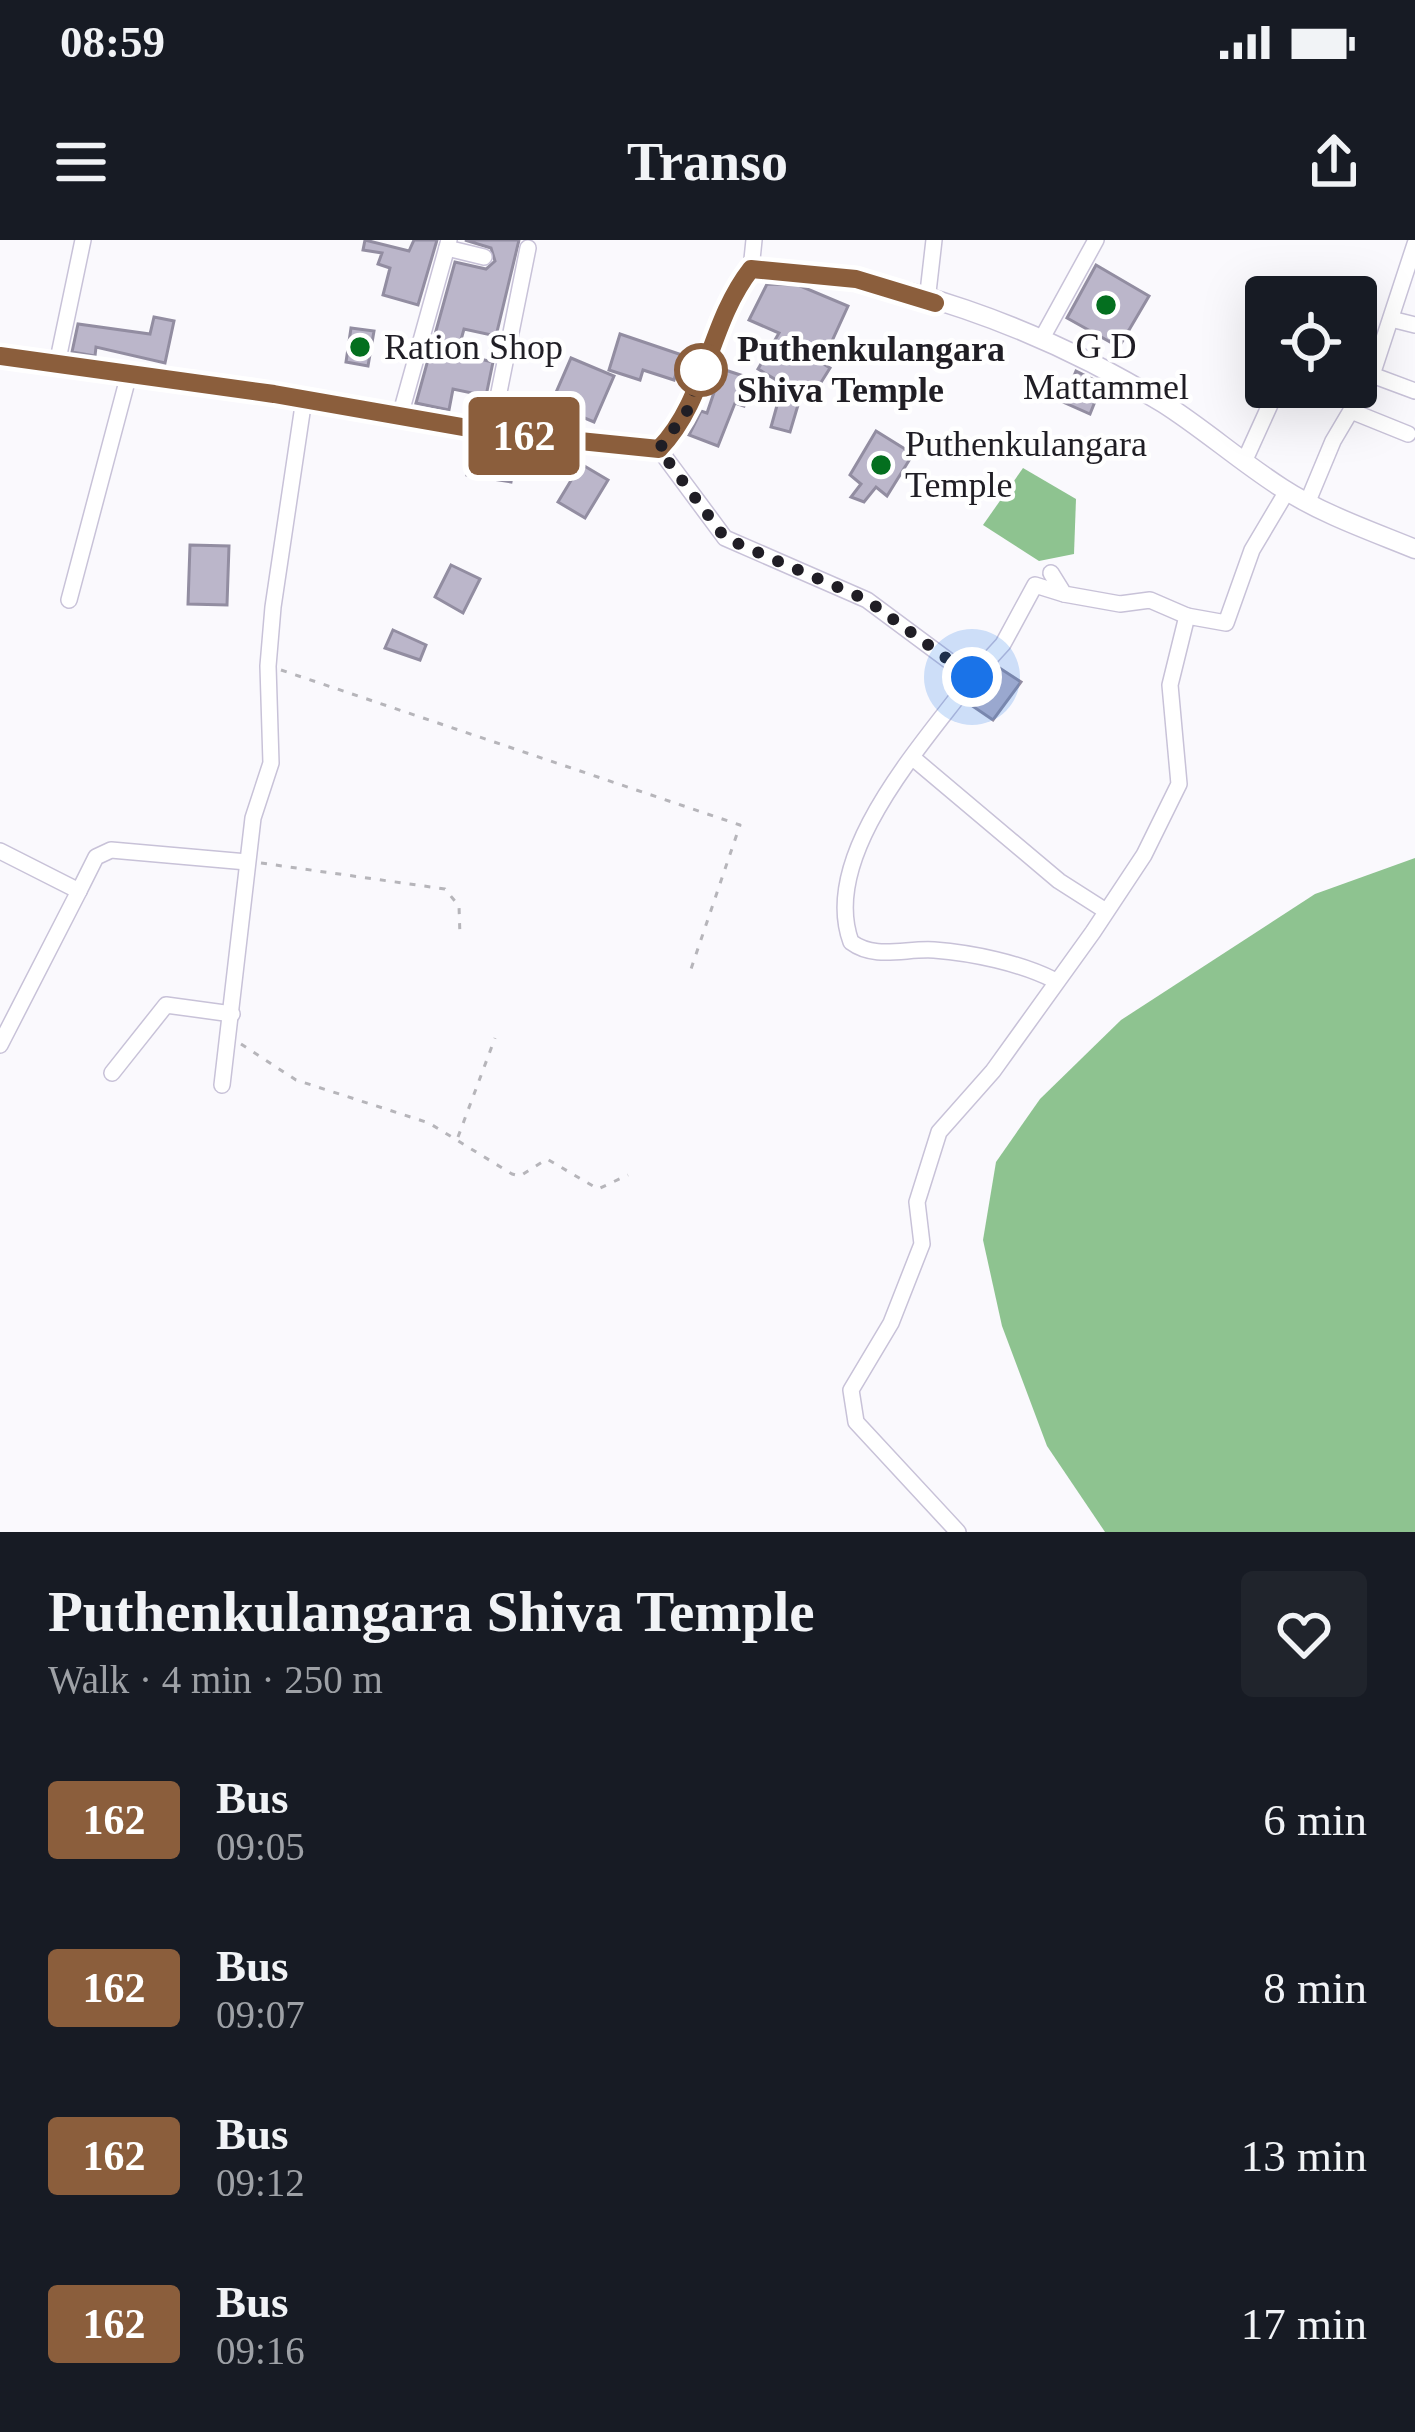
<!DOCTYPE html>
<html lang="en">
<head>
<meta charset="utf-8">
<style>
	:root { --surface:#171b24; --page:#20242c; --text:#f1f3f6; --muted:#9ea1a6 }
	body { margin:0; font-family:"Times New Roman",serif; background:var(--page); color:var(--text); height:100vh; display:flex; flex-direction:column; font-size:45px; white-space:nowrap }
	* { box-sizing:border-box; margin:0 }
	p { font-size:39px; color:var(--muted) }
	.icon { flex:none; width:66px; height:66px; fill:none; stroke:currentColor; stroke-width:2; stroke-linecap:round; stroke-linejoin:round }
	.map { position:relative; height:1292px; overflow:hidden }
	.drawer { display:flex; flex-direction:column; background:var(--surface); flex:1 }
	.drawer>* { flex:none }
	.badge { padding:0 24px; border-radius:9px; font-size:42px; line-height:78px }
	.controls { position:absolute; left:1245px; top:36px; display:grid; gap:24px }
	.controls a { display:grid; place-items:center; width:132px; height:132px; border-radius:12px; background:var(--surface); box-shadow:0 12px 48px #0002; font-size:60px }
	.you { position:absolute; width:60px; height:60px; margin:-30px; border:9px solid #fff; border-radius:50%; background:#1a73e8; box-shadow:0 0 0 18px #1a73e833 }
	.map>.badge { position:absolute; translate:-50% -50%; box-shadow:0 0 0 6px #fff }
	.round { display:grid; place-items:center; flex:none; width:126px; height:126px; border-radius:12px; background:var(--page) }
	.headline { display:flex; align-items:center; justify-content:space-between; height:204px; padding:0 48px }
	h1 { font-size:57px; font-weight:700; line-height:90px }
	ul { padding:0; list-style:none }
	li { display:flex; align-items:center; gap:36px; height:168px; padding:0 48px }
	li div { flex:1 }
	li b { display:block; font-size:45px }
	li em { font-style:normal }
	li .badge { min-width:132px; font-weight:700; text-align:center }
	.status { display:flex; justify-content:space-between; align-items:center; height:84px; padding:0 60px; background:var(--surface); direction:ltr }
	.status svg { height:33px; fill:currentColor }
	header { display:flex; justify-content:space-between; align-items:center; height:156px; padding:0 48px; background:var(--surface); font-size:54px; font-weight:700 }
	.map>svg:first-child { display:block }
	.water { fill:#8ec390 }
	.building { fill:#bbb6ca; stroke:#928da1; stroke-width:3 }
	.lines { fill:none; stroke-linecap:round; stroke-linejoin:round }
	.minor-casing { stroke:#c8c2d8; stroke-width:18 }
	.major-casing { stroke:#c8c2d8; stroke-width:21 }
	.path { stroke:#b6b5ba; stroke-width:3; stroke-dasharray:6 9; stroke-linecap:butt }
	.minor { stroke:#fff; stroke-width:15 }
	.major { stroke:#fff; stroke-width:18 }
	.line-casing { stroke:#fff; stroke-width:27 }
	.line { stroke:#8b5e3c; stroke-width:18 }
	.walk { stroke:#201e25; stroke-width:12; stroke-dasharray:0 21.6 }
	.poi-dot { fill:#046f1f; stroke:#fff; stroke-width:4.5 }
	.stop-dot { fill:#fff; stroke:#8b5e3c; stroke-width:6 }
	.labels { text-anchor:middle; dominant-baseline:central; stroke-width:9; stroke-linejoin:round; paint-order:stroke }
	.poi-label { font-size:36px; fill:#201e25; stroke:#fff; text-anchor:start }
	.stop-label { font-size:36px; font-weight:bold; fill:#201e25; stroke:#fff; text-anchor:start }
</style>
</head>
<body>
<div class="status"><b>08:59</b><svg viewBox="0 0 49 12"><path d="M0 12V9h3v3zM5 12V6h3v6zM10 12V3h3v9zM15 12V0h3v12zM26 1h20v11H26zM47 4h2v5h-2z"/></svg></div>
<header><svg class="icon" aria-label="menu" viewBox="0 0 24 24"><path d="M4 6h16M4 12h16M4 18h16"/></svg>Transo<svg class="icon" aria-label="share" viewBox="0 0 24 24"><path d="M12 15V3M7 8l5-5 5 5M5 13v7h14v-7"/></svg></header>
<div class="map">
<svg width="1415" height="1292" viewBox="0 0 1415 1292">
	<rect width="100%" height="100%" fill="#faf9fd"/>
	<!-- water -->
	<g class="water">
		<path d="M1023 228 1076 259 1074 314 1039 321 983 285Z"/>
		<path d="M1415 618V1292H1105L1047 1206 1002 1086 983 1000 996 922 1040 859 1121 780 1315 654Z"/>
	</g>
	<!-- building -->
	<g class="building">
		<path d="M365 0 409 11 414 0H437L418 65 383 55 390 28 378 24 382 13 363 10Z"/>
		<path d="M465 0H519L496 96 464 89 457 114 493 122 486 156 453 149 449 170 416 163 455 22 486 29 495 21 491 8Z"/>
		<path d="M1096 25 1149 56 1119 107 1067 78Z"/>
		<path d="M767 44 798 45 848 66 822 123 830 128 810 160 801 155 790 192 771 187 783 144 758 129 779 93 749 80Z"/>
		<path d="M154 77 174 81 165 123 96 107 95 116 72 112 78 84 150 94Z"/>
		<path d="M351 88 374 91 368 126 346 122Z"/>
		<path d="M620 94 682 115 674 140 643 130 640 140 609 130Z"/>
		<path d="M571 118 614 136 594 182 551 164Z"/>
		<path d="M722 129 753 139 744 166 735 163 718 206 689 195 701 171 707 173Z"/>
		<path d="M1076 131 1102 144 1090 174 1063 162Z"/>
		<path d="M876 191 913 214 887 256 876 247 864 262 851 257 861 244 850 235Z"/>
		<path d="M472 202 517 208 511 242 467 235Z"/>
		<path d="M581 224 608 240 585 278 558 262Z"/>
		<path d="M190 305 229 306 227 365 188 364Z"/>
		<path d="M451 325 480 339 463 373 435 357Z"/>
		<path d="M393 390 426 405 420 420 385 408Z"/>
		<path d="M998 427 1021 442 993 480 968 463Z"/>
	</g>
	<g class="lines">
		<defs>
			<g id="minor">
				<path d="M447 8 484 17"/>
				<path d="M751 29 754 0"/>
				<path d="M927 61 934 0"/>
				<path d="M1391 79 1415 85"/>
				<path d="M1041 100 1096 0"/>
				<path d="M57 124 83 0"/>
				<path d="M1372 135 1415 151"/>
				<path d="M1351 171 1408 194"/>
				<path d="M400 176 449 0"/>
				<path d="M491 192 528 8"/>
				<path d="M659 209 725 298 867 360 972 438C925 502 819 615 851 702 875 720 906 708 934 710 973 713 1020 723 1054 740"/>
				<path d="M1244 222 1278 147"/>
				<path d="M1308 261 1333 201 1372 135 1415 4"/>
				<path d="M1051 333 1064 354 1120 364 1150 360 1187 376"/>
				<path d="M69 360 129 134"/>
				<path d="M972 438 1003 404 1035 345 1064 354"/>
				<path d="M913 518 1059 641 1106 671"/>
				<path d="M0 611 79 651 96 617 111 610 247 622"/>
				<path d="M0 805 79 651"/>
				<path d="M112 833 166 765 232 774"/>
				<path d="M222 845 253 578 271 523 268 426 273 367 304 159"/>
				<path d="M958 1292 856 1182 851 1150 891 1083 922 1004 917 962 939 892 993 831 1093 692 1144 615 1179 544 1170 445 1187 376 1226 383 1252 310 1287 251"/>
			</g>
			<path id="major" d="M0 116 274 154 491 192 659 209C707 160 708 84 751 29 892 31 1044 90 1163 163 1204 189 1241 222 1282 248 1322 274 1371 291 1415 309"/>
		</defs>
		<!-- minor casing -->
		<use href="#minor" class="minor-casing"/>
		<!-- major casing -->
		<use href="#major" class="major-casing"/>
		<!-- path -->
		<g class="path">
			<path d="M281 430 740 585 691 729"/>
			<path d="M261 623 445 649 459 666 460 696"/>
			<path d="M241 804 296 840 429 883 512 934 520 936 547 919 598 949 628 935"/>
			<path d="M458 897 495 798"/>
		</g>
		<!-- minor -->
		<use href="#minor" class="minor"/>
		<!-- major -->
		<use href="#major" class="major"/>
	</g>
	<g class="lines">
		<defs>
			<path id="line" d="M0 116 274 154 491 192 659 209C707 160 708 84 751 29L856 39 935 63"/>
		</defs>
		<!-- line casing -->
		<use href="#line" class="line-casing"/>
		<!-- line -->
		<use href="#line" class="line"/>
		<!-- walk -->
		<path class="walk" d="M701 130 687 171 659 209 725 298 867 360 972 437"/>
	</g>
	<!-- markers -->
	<g class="poi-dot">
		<circle cx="1106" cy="65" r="12"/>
		<circle cx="360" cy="107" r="12"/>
		<circle cx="881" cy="225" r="12"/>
	</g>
	<circle class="stop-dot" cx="701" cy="130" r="24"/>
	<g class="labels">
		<!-- poi labels -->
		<g class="poi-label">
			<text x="1106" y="106" text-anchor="middle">G D<tspan x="1106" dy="41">Mattammel</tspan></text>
			<text x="384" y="107">Ration Shop</text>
			<text x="905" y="204">Puthenkulangara<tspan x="905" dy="41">Temple</tspan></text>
		</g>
		<!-- stop labels -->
		<g class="stop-label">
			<text x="737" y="109">Puthenkulangara<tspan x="737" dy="41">Shiva Temple</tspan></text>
		</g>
	</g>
</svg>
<div class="controls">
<a><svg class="icon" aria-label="locate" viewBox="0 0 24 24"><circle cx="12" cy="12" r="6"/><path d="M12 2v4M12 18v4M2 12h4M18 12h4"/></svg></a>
</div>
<div class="you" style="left:972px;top:437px"></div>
<b class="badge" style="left:524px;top:196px;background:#8b5e3c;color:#fff">162</b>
</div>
<section class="drawer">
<div class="headline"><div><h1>Puthenkulangara Shiva Temple</h1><p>Walk · 4 min · 250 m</p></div><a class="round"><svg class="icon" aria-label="heart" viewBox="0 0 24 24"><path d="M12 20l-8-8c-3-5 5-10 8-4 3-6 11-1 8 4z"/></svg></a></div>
<ul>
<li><span class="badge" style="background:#8b5e3c;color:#fff">162</span><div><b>Bus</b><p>09:05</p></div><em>6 min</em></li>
<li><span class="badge" style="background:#8b5e3c;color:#fff">162</span><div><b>Bus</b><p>09:07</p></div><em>8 min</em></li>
<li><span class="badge" style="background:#8b5e3c;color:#fff">162</span><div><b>Bus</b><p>09:12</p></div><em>13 min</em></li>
<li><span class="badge" style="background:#8b5e3c;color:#fff">162</span><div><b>Bus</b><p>09:16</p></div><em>17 min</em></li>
</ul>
</section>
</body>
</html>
